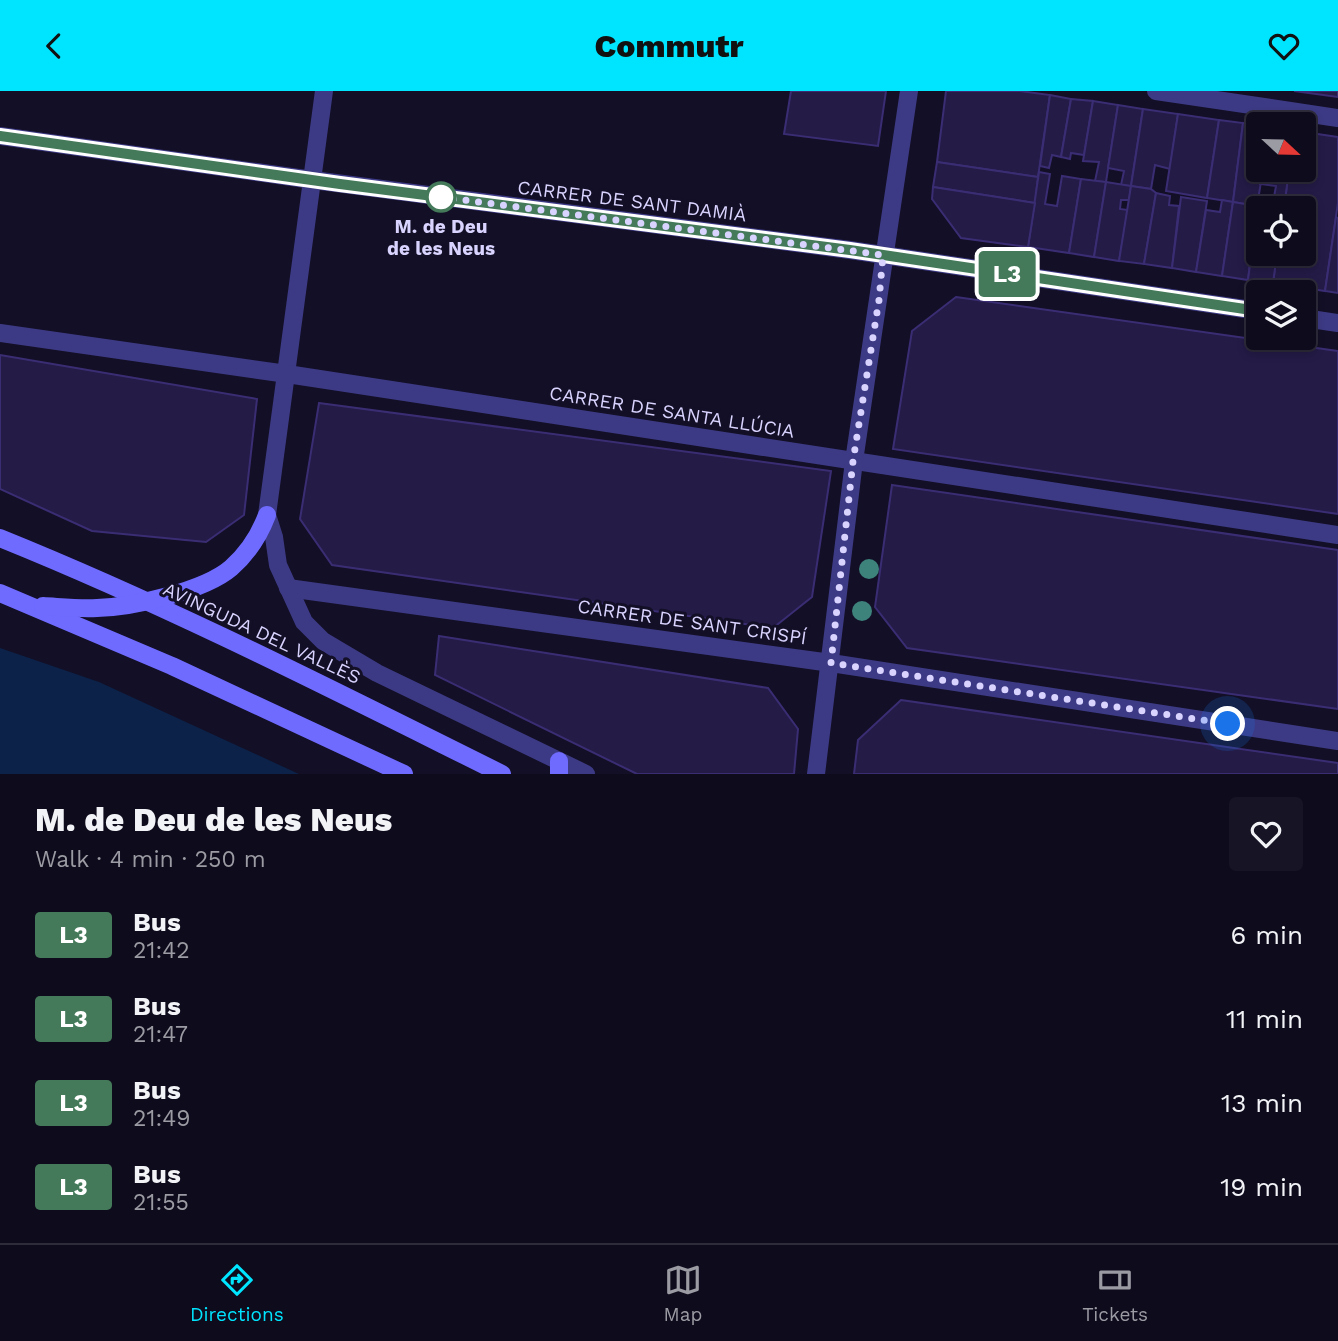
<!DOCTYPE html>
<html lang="en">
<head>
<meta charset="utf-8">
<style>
	:root { --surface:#0e0b1c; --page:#171425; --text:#f1f3f6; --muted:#9b9ba3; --line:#2e2b3b; --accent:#00e5ff }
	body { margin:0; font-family:"Work Sans",sans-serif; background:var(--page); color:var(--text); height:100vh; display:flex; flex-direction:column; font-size:26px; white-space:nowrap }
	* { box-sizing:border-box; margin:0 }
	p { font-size:23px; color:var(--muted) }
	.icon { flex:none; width:38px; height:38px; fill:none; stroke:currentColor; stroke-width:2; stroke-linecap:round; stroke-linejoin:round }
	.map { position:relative; height:683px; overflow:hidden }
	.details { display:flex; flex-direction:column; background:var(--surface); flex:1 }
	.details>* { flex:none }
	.badge { padding:0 14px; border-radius:5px; font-size:24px; line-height:46px }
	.needle { width:46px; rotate:112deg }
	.controls { position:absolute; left:1246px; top:21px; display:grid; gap:14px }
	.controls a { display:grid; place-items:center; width:70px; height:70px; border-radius:7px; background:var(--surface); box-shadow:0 4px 10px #0003,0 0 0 2px var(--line); font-size:35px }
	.you { position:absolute; width:35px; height:35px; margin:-18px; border:5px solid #fff; border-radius:50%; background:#1a73e8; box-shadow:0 0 0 10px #1a73e833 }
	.map>.badge { position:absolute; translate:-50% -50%; box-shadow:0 0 0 4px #fff }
	.round { display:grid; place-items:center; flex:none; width:74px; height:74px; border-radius:7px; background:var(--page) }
	.overview { display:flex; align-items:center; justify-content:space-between; height:119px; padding:0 35px }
	h1 { font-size:33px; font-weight:800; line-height:52px }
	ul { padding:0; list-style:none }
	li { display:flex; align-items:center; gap:21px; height:84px; padding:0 35px }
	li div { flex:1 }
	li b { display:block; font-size:26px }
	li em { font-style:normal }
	li .badge { min-width:77px; font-weight:700; text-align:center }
	header { display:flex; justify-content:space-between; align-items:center; height:91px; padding:0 35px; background:var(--accent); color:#111; font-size:32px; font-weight:800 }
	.menu { display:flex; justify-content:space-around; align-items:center; height:98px; border-top:2px solid var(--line); background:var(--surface); font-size:19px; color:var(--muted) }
	.menu a { display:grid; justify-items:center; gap:4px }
	.menu .on { color:var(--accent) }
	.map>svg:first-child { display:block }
	.water { fill:#0c2248 }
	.building { fill:#241b47; stroke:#3b2d73; stroke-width:2 }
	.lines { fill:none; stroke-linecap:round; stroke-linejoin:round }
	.minor { stroke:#3d3a85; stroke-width:18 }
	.secondary { stroke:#6f6bff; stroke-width:18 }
	.tree { fill:#3d827b }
	.line-casing { stroke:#fff; stroke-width:16 }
	.line { stroke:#447a5a; stroke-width:10 }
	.walk { stroke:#d9d4ff; stroke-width:7; stroke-dasharray:0 12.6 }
	.stop-dot { fill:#fff; stroke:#447a5a; stroke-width:3.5 }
	.labels { text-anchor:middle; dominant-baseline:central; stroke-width:6; stroke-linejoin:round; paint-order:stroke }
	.street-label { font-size:19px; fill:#d9d4ff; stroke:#130f26 }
	.stop-label { font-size:19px; font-weight:bold; fill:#d9d4ff; stroke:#130f26 }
</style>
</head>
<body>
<header><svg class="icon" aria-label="back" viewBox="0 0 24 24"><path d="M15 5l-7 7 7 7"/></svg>Commutr<svg class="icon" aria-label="heart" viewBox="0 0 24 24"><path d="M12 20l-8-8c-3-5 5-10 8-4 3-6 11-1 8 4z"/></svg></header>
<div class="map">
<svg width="1338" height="683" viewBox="0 0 1338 683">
	<rect width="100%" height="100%" fill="#130f26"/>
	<!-- water -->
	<path class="water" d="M0 557 99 591 299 683H0Z"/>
	<!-- building -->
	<g class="building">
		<path d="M791 0H886L878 55 784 43Z"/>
		<path d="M946 0H1020L1050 4 1038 86 937 71Z"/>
		<path d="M1294 0H1338V6Z"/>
		<path d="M1050 4 1071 8 1061 66 1052 64 1049 77 1040 75Z"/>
		<path d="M1071 8 1093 10 1084 64 1071 62 1070 68 1061 66Z"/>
		<path d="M1093 10 1118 14 1106 91 1095 90 1099 71 1083 70Z"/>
		<path d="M1118 14 1143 18 1131 95 1121 94 1124 80 1108 77Z"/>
		<path d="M1143 18 1178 23 1170 78 1155 74 1151 98 1131 95Z"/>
		<path d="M1178 23 1219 29 1207 107 1166 100Z"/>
		<path d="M1219 29 1243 32 1233 111 1207 107Z"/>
		<path d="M1243 32 1258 35V79H1263L1257 115 1233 111Z"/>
		<path d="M1304 41 1338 46V112L1325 200 1273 192 1277 163H1304V117H1284L1289 79H1304Z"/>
		<path d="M937 71 1038 86 1035 112 933 96Z"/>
		<path d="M1263 79H1289L1284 117H1272L1276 95 1260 93Z"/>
		<path d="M1039 81 1050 83 1045 113 1057 115 1062 85 1081 88 1069 162 1028 156Z"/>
		<path d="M1081 88 1106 91 1094 166 1069 162Z"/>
		<path d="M1106 91 1131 95 1129 109H1121L1120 118 1128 119 1119 170 1094 166Z"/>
		<path d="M1131 95 1151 98 1156 102 1144 173 1119 170Z"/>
		<path d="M933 96 1035 112 1028 156 961 147 932 108Z"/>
		<path d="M1156 102 1170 105 1169 114 1179 115 1172 177 1144 173Z"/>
		<path d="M1181 106 1207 110 1196 181 1172 177Z"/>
		<path d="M1222 109 1233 111 1222 185 1196 181 1206 119 1220 121Z"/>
		<path d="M1233 111 1257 115 1248 189 1222 185Z"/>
		<path d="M1336 126 1338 127V202L1325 200Z"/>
		<path d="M1255 134H1258V163H1277L1273 192 1248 189Z"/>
		<path d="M956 206 1338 260V423L893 358 912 240Z"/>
		<path d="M0 264 257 308 244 424 206 451 92 440 0 398Z"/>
		<path d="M319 312 831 380 812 506 773 537 332 474 300 428Z"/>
		<path d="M892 394 1338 459V618L907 557 875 516Z"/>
		<path d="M439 545 768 597 798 638 794 683H637L435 584Z"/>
		<path d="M901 609 1338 672V683H854L858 649Z"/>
	</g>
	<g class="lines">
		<!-- minor -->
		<g class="minor">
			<path d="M324 0 267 424 274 446 278 474 304 531 323 550 377 582 586 683"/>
			<path d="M1156 0 1338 27"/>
			<path d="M0 45 313 89 850 159 1258 220"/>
			<path d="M1304 227 1338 232"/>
			<path d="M0 242 287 283 1338 444"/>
			<path d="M288 497 831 572 1338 650"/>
			<path d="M816 683 854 370 909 0"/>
		</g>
		<!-- secondary -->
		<g class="secondary">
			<path d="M0 447C171 516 337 601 502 683"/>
			<path d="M0 502 172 575 404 683"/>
			<path d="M43 515C61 516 79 518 97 517 133 516 204 500 231 477 248 462 259 445 267 424"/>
			<path d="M559 670V683"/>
		</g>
	</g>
	<!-- trees -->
	<g class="tree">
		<circle cx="869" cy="478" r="10"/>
		<circle cx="862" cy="520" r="10"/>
	</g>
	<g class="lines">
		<defs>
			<path id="line" d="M0 45 340 93 850 159 1258 220"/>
		</defs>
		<!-- line casing -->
		<use href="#line" class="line-casing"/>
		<!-- line -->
		<use href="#line" class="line"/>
		<!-- walk -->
		<path class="walk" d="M441 106 883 164 879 209 853 370 831 572 1228 633"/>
	</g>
	<!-- markers -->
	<circle class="stop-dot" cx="441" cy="106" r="14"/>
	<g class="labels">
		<!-- street labels -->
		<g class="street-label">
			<text transform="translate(632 110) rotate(7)">CARRER DE SANT DAMIÀ</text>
			<text transform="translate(672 321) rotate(9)">CARRER DE SANTA LLÚCIA</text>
			<text transform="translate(692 531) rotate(8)">CARRER DE SANT CRISPÍ</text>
			<text transform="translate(262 542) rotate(25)">AVINGUDA DEL VALLÈS</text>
		</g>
		<!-- stop labels -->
		<g class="stop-label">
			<text x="441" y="135">M. de Deu<tspan x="441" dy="22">de les Neus</tspan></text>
		</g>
	</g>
</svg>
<div class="controls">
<a><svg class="needle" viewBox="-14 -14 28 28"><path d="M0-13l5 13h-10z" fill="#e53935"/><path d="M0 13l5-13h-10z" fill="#9b9ba3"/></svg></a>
<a><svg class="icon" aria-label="locate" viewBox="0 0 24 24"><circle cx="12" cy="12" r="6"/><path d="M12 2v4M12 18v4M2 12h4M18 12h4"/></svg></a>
<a><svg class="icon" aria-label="layers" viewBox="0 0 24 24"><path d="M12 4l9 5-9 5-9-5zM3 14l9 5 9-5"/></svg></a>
</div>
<div class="you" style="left:1228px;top:633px"></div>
<b class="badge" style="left:1007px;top:183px;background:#447a5a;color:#fff">L3</b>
</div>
<section class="details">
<div class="overview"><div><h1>M. de Deu de les Neus</h1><p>Walk · 4 min · 250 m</p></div><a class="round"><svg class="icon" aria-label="heart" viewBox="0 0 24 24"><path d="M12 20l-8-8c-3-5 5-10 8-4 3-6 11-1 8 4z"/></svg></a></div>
<ul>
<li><span class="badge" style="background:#447a5a;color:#fff">L3</span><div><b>Bus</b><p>21:42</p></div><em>6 min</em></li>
<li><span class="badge" style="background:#447a5a;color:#fff">L3</span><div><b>Bus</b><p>21:47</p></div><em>11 min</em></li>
<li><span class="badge" style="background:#447a5a;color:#fff">L3</span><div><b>Bus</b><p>21:49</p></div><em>13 min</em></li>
<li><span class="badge" style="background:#447a5a;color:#fff">L3</span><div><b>Bus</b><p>21:55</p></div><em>19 min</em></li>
</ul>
</section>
<nav class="menu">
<a class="on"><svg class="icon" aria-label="directions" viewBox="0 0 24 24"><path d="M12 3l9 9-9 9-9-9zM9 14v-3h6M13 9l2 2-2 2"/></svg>Directions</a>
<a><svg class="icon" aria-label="map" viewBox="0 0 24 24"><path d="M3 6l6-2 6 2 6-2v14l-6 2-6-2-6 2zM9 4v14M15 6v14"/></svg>Map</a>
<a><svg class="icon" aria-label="tickets" viewBox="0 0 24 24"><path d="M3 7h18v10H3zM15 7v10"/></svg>Tickets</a>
</nav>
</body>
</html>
